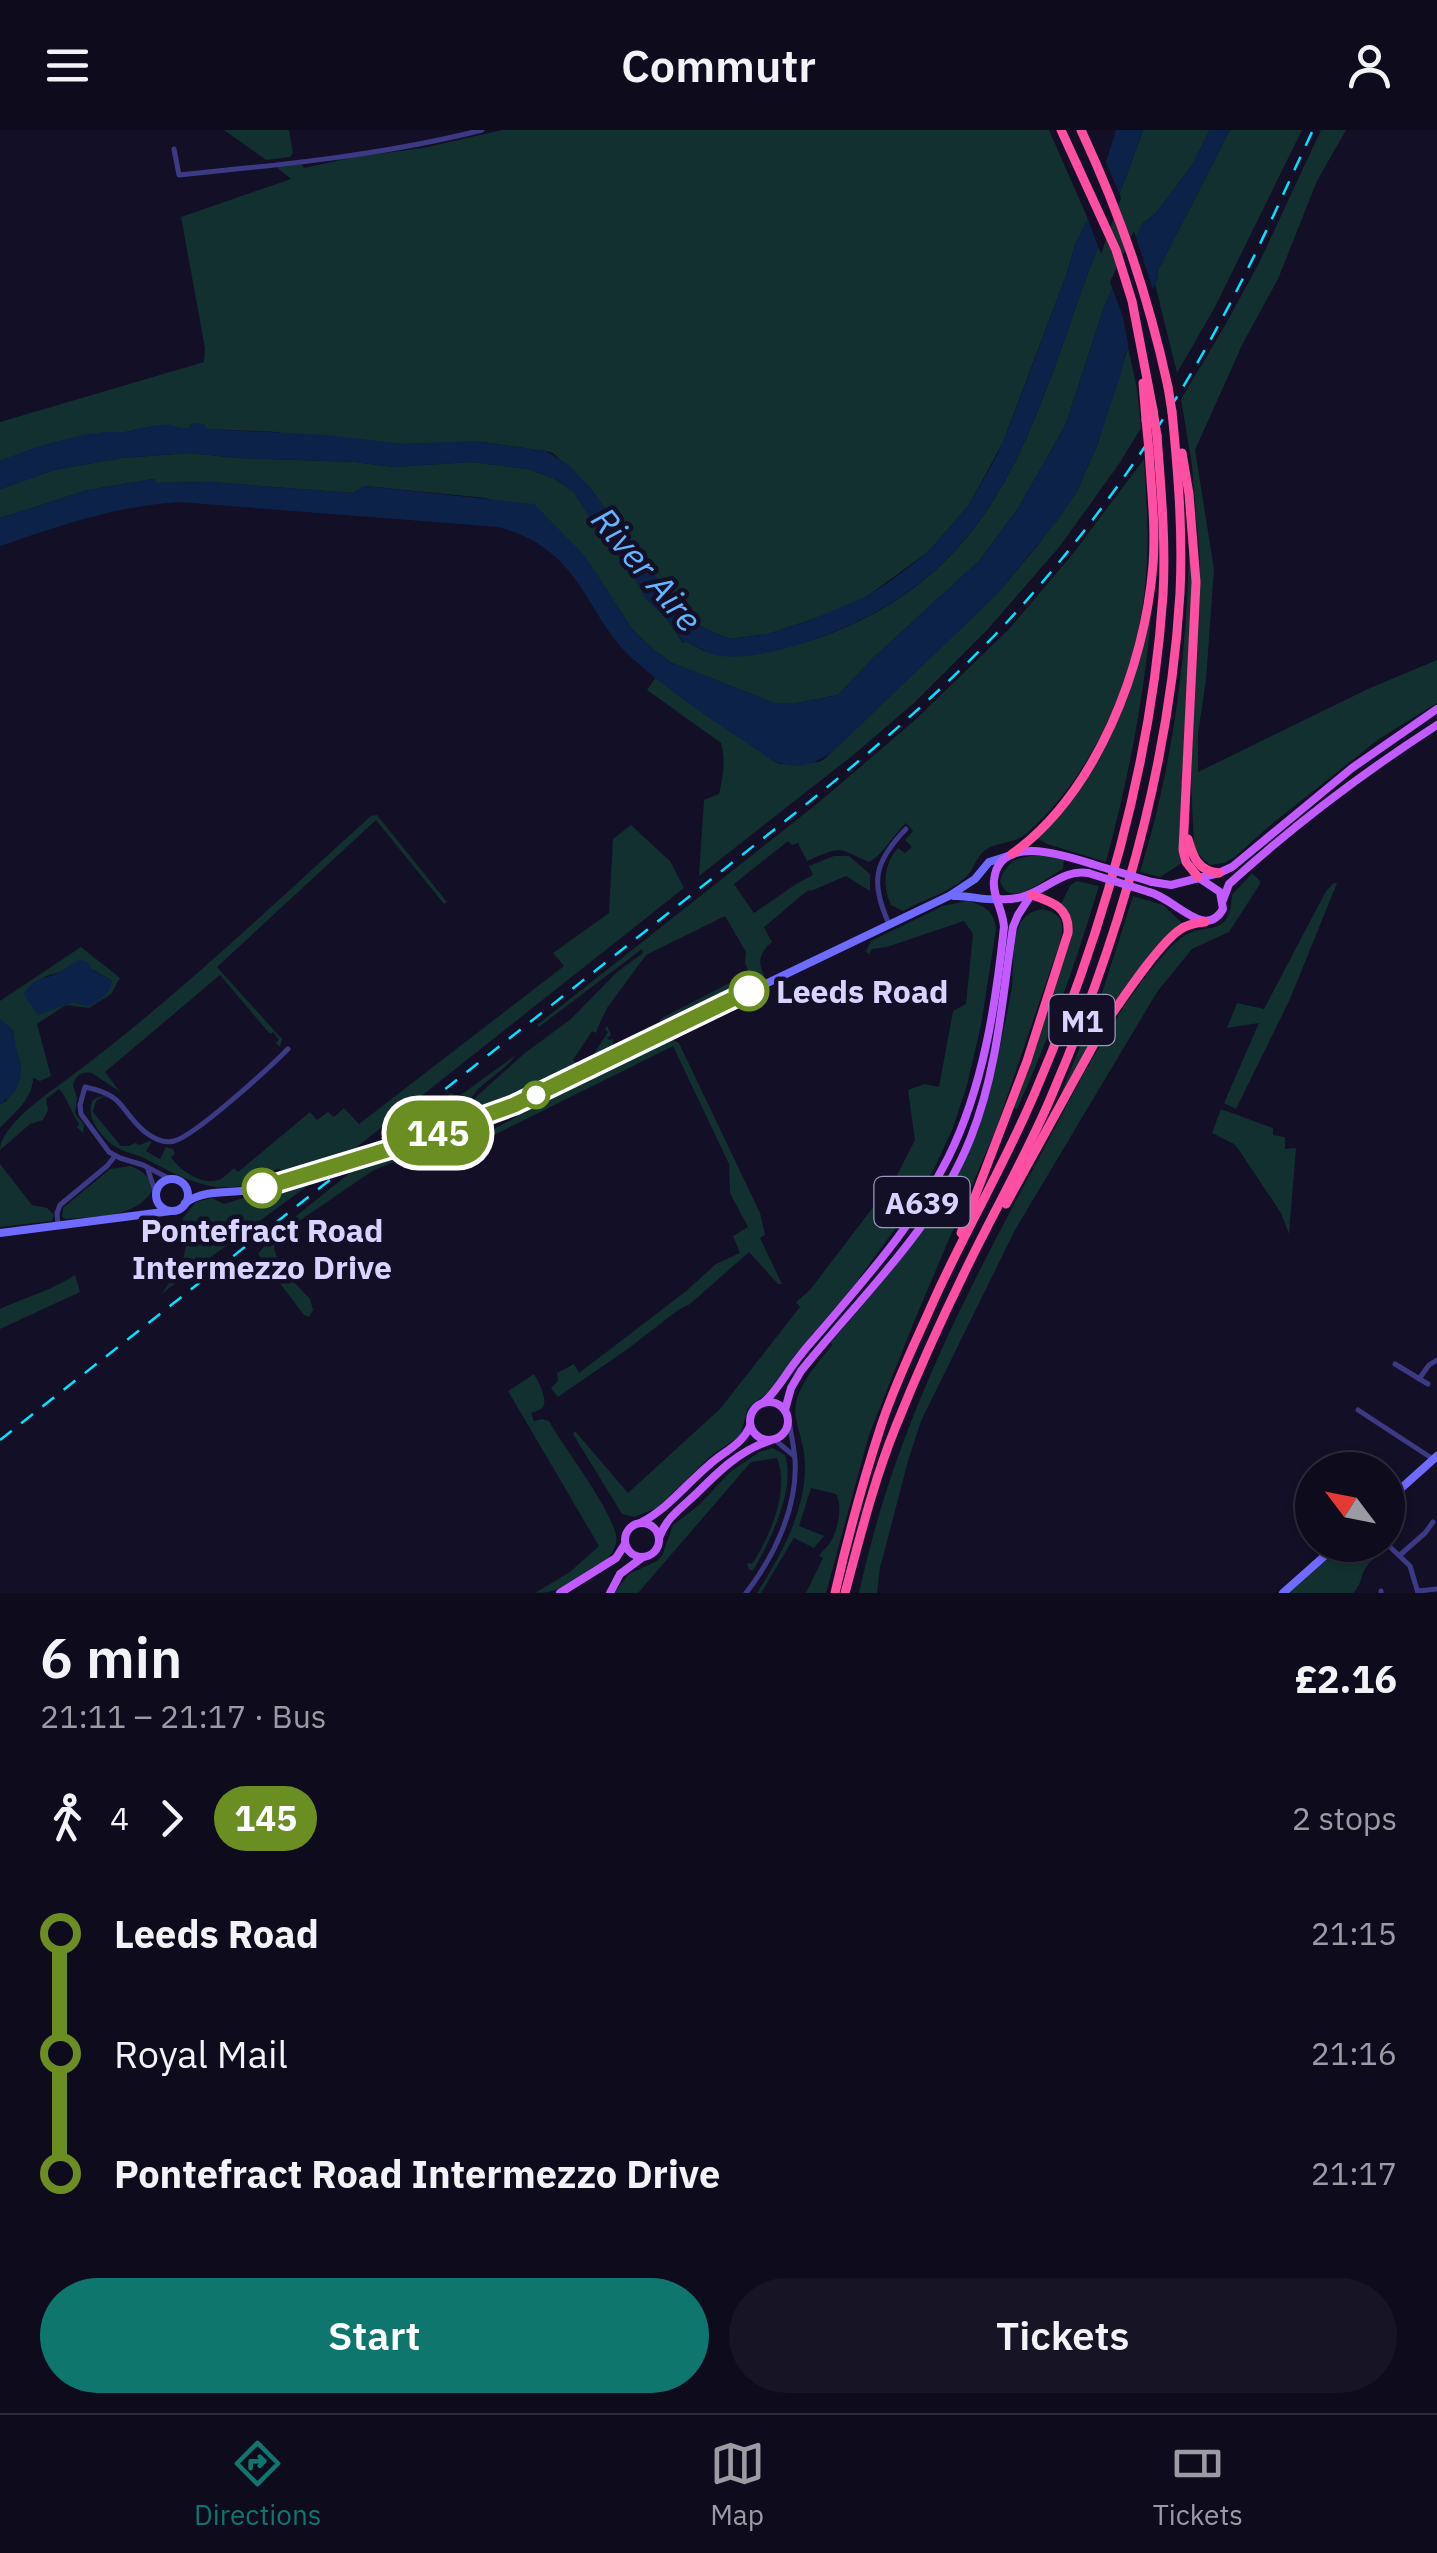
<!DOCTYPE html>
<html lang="en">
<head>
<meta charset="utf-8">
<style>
	:root { --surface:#0e0b1c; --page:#171425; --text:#f1f3f6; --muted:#9b9ba3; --line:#2e2b3b; --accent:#0f766e }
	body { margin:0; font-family:"IBM Plex Sans",sans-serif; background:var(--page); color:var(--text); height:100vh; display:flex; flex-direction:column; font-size:38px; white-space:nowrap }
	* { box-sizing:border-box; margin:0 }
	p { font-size:32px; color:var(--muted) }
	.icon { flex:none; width:55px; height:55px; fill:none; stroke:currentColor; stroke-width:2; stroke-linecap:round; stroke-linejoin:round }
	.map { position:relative; height:1463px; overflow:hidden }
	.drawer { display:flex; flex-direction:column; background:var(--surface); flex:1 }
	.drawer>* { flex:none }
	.badge { padding:0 20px; border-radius:32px; font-size:35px; line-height:65px }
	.needle { width:65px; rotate:302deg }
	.fabs { position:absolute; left:1295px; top:1322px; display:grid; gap:20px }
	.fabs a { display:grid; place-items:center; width:110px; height:110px; border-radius:50%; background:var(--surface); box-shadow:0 2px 8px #0004,0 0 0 2px var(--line); font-size:50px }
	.map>.badge { position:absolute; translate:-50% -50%; box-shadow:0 0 0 5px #fff }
	.legs { display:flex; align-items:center; gap:15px; height:110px; padding:0 40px; font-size:32px }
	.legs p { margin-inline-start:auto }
	.overview { display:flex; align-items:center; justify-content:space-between; height:170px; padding:0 40px }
	h1 { font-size:55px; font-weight:600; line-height:75px }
	.action { display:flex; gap:20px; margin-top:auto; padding:20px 40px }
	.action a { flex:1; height:115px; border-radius:60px; background:var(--accent); color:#fff; font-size:40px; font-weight:600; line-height:115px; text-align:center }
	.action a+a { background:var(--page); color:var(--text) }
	ul { padding:0 40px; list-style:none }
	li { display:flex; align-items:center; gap:35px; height:120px; font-size:38px }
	li i { display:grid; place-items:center; width:15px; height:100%; margin:0 12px; background:currentColor }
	li i::after { content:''; width:25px; height:25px; margin:-12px; border:8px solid; border-radius:50%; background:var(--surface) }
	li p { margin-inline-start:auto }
	li:first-child i { background:linear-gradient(#0000 50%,currentColor 0) }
	li:last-child i { background:linear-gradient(currentColor 50%,#0000 0) }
	header { display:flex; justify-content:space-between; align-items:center; height:130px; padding:0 40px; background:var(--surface); font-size:45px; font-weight:600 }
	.tabs { display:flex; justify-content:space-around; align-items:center; height:140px; border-top:2px solid var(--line); background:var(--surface); font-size:28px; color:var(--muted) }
	.tabs a { display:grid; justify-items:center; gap:5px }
	.tabs .active { color:var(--accent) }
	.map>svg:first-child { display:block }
	.green { fill:#12302f; fill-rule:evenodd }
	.water { fill:#0c2248 }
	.pier { fill:#130f26 }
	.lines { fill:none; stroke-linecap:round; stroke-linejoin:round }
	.street { stroke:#3d3a85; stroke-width:5 }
	.secondary { stroke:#6f6bff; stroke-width:8 }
	.primary { stroke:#c25bff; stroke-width:8 }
	.highway { stroke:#ff4fa3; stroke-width:9 }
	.rail { stroke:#00e5ff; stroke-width:2.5; stroke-dasharray:15 12; stroke-linecap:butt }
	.primary-bridge { stroke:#c25bff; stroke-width:8 }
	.highway-bridge { stroke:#ff4fa3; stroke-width:9 }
	.line-1-casing { stroke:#fff; stroke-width:22 }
	.line-1 { stroke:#6b8e23; stroke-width:15 }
	.stop-1-dot { fill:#fff; stroke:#6b8e23; stroke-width:5 }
	.labels { text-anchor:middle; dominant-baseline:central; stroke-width:9; stroke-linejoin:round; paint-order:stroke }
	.shield { fill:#130f26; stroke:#9e99be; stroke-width:2.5 }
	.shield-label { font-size:30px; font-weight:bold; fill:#d9d4ff }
	.stop-label { font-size:32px; font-weight:bold; fill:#d9d4ff; stroke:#130f26; text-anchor:start }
	.water-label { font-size:35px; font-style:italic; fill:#62b6ff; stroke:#130f26 }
</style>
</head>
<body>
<header><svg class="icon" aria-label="menu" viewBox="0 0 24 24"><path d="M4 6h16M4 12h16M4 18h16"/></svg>Commutr<svg class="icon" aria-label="person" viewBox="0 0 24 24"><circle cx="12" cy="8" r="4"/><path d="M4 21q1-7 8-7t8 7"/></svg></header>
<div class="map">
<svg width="1437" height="1463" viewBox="0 0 1437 1463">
	<rect width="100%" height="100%" fill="#130f26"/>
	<!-- green -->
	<g class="green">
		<path d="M224 0H289L293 23 290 27 266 30Z"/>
		<path d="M502 0H1049L1088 89 1075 115 1067 143 1003 312 969 375 928 422 866 467 828 484 768 504 730 509 704 498 678 480 676 481 666 461 590 358 553 323 546 321 482 312 402 314 283 304 278 302 179 298C160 291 142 300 124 302 97 304 71 307 45 315 30 319 15 326 0 331V292L204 232 205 218 181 87 291 49 275 36 302 34 304 38 354 27 423 18Z"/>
		<path d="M1143 0H1210L1192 35 1156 83 1143 93 1104 177 1066 294 1019 377 979 431 873 528 838 565 797 573H774L672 533 654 520 633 500 585 427 555 397 486 368 365 356 353 363 210 352 154 353 155 350 153 349 88 360 0 388V359L54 340 122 328 190 323 238 328 355 332 394 337 472 332 528 339 553 348 573 361 599 401 632 443 646 469 666 488 683 513 687 512C693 515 701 520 707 522 714 524 724 522 730 523 765 523 795 517 827 505 993 442 1029 309 1083 157 1102 104 1125 53 1143 0Z"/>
		<path d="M1230 0H1302L1215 177 1177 243 1155 154 1158 148 1157 142Z"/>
		<path d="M1321 0H1346L1317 51 1278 149 1243 213 1195 320 1214 439 1206 550 1198 603V642L1370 558 1437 530V573L1379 609 1267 698 1235 727 1224 733 1210 735 1196 722 1194 716 1191 651 1200 432 1192 336 1181 269 1223 199 1260 131Z"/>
		<path d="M1128 217 1137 259 1141 298 1119 334 1060 416 988 499 914 573 852 626 699 746 704 670 719 664C723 646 726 631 721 613L647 560 656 547 772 630 780 634 818 632 823 630 995 466 1038 415 1076 363 1097 316Z"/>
		<path d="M1144 329C1147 375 1150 421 1144 466 1133 551 1093 645 1028 702 1016 714 1001 711 987 719 975 726 975 740 964 749 947 763 923 770 903 781L891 775C882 757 884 733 898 718L905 723 912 717 905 710 913 701 906 693C894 704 882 726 869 732 836 717 842 716 807 731L798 713 792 715 788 711 734 754 754 783 796 754 813 745 809 736 834 726H849L870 744V761L846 746 811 761 809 760C794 770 780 785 764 797L772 812C760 822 757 831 764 845L762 850 636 910V906L661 893 660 889 749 843 745 833 746 822 725 786 646 825 607 878C603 887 599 893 596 903L592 901 573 930 580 936 587 929 590 930 608 902 605 899 607 896 611 905 607 908 609 910 613 909V916L609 922 534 959 470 984 471 974 477 966 525 923 571 889 616 843 643 823 642 819 539 897 537 895 818 673 915 590 1009 499 1071 426Z"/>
		<path d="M1189 411 1192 472 1179 707 1182 733 1160 747 1140 742C1147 717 1155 692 1160 667 1179 584 1188 496 1189 411Z"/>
		<path d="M1154 446C1149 543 1131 639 1106 732L1047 714 1038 709 1054 690 1119 583Z"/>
		<path d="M377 685 447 772 444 774 376 690 217 837 282 909 280 917 276 913 279 910 273 902 270 904 220 845 105 942 120 962 92 943C82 941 76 945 73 955L77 968 75 983 84 995 83 1003 77 997 79 994C71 982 68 969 59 959L46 969 48 980 43 990 30 994 0 1020C0 996 47 964 66 950 174 870 271 776 371 686Z"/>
		<path d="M631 695 670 731 684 758 348 1024 282 1046 280 1039 274 1040 272 1048C251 1054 232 1060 210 1056 188 1052 163 1038 144 1028 135 1024 123 1022 114 1016 101 1006 84 986 93 970 99 966 104 965 111 968L103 967 96 971 93 982 121 1016H129L135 1013 139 1015 150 1011 152 1012 146 1021 160 1029 166 1017 173 1019 175 1024 171 1027C180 1041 204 1057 221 1049 222 1049 233 1039 234 1038L238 1042 310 982 317 990 328 982 334 987 344 978 359 994 564 836 553 823 609 783 613 709Z"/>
		<path d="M1043 724 1064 730 1063 739C1046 747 1010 782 1000 751 1008 727 1020 728 1043 724Z"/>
		<path d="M1252 743 1260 751V754L1229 802 1192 819 1157 862 1015 1100 921 1291 908 1331 880 1438 877 1463H859C892 1311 954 1186 1027 1050 1054 1001 1078 951 1107 904 1123 877 1157 827 1181 808 1205 790 1230 811 1232 765Z"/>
		<path d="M1076 751 1099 756C1076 832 1050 907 1017 979L1013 978 1072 805 1071 788 1061 774 1070 756Z"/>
		<path d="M1334 753H1337L1290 869 1236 979 1224 973 1259 893 1227 898 1237 873 1264 879 1326 761Z"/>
		<path d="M1133 766 1163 775 1183 794 1135 847 1051 988 1103 860Z"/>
		<path d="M967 771C984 775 995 781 996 800L981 895 967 955 953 998 934 1039 908 1081 855 1154 795 1225 774 1258 748 1278 740 1306 712 1325 657 1378 634 1387 622 1384 573 1304 575 1301 628 1363 720 1279 800 1177 796 1172 810 1160 896 1047 915 1010 908 960 924 954 939 957 953 881 966 874 973 804 964 791 887 817 872 819 869 824 866 821 871 811 943 776Z"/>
		<path d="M1042 779C1062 783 1065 792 1060 812L996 999 916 1187 869 1305 826 1463H806L823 1428 819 1426C822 1421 827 1417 830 1413 838 1400 843 1376 836 1364L811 1358 799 1396 824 1406 814 1418 794 1408 761 1463H757C781 1425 806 1381 805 1334 805 1319 799 1303 796 1289 791 1260 817 1235 832 1215L831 1212C902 1130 967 1055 993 947 1000 917 1007 887 1012 856 1014 840 1012 810 1019 796 1023 786 1032 781 1042 779Z"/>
		<path d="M81 817 120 848 111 864 89 878 66 875 37 894 51 946 40 951 33 948C33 969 13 984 0 998V974L7 971 15 915 13 901 0 889V871ZM93 840 111 850 72 872 61 876 24 864C46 838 62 843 93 840Z"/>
		<path d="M670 908 679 913 760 1083 765 1105 760 1108 782 1154H778L749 1122 690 1174 678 1180 629 1218 558 1267 551 1258 558 1251 557 1243 574 1234 579 1243 685 1162 716 1134 740 1123 733 1106 748 1097 730 1063 729 1034 673 916 484 1010 481 1006 553 967 557 962Z"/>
		<path d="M516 925C500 947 468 956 465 986L391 1010 451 963 456 966 462 964Z"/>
		<path d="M1221 979 1273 998V1005L1285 1007V1019L1296 1018 1289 1104 1281 1083 1239 1020 1234 1014 1212 1003Z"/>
		<path d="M514 980 516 983 480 1003 429 1018 374 1040 280 1104 274 1118 278 1132 273 1136 288 1154 293 1151 310 1169 313 1180 309 1187 304 1185 258 1124 275 1103 362 1033Z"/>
		<path d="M0 1034 32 1075 47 1078 54 1085 52 1091 0 1097Z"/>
		<path d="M131 1036C143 1041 151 1047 152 1061 135 1089 94 1086 66 1089L62 1087 63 1078 110 1039Z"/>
		<path d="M326 1042 161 1164C171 1151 182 1138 185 1121 186 1111 183 1099 183 1088L196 1072 212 1068 224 1074Z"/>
		<path d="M75 1145 80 1162 0 1199V1179C25 1167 51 1161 75 1145Z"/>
		<path d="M534 1244C538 1251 548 1268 543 1277 542 1279 533 1283 531 1283L534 1291 542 1289 549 1291C561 1314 622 1392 616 1413 612 1429 603 1431 590 1439 569 1452 562 1463 535 1463L570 1442 599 1416 508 1261Z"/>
		<path d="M773 1318 785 1325C796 1360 770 1411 753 1441L749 1439 747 1434 748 1433 752 1434C770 1406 790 1361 777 1328L751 1332 638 1463H614L629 1444 657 1431 662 1426 673 1395 699 1375 730 1342 759 1322Z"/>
		<path d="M1344 1415H1379L1384 1420C1378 1425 1371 1430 1367 1436 1360 1445 1363 1453 1353 1463H1289Z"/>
	</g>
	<!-- water -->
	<g class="water">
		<path d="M1116 0H1143C1125 53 1102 104 1083 157 1029 309 993 442 826 505 798 516 745 532 715 525 705 522 696 516 687 512L684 513 666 488 646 469 632 443 599 401 573 361 553 348 528 339 472 332 394 337 355 332 238 328 190 323 122 328 54 340 0 359V331L40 316 83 305 104 302H128L136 299 169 294 179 298H188L192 293 204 294 207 299 327 305 402 314 473 311 546 321 570 336 590 358 666 461 675 480 704 498 730 509 768 504 808 491 866 467 899 445 928 422 969 375 997 325 1010 295 1067 143 1075 115 1088 89Z"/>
		<path d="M1210 0H1230L1157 142 1158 148 1124 226 1122 241 1097 316 1076 363 1058 390 995 466 843 612C822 632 800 643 772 630 725 598 675 567 633 529 617 515 606 498 595 480 570 437 548 410 498 397L178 372C112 377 62 395 0 416V388L88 360 153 349H156L155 353 210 352 353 363 365 356 534 374 585 426 633 500 654 520 672 533 774 573H797L838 565 873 528 979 431 1019 377 1066 294 1104 177 1143 93 1156 83 1192 35Z"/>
		<path d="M80 830 88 832 93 841 112 850C111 864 99 871 88 877L72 872 38 885 23 864C40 844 38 852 58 843 66 839 71 833 80 830Z"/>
		<path d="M0 889C4 893 10 896 12 901 15 906 14 912 16 917 25 939 23 962 0 974Z"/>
	</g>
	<!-- pier -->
	<g class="pier">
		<path d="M1103 25 1121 68 1101 124 1085 81Z"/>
		<path d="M1134 101 1155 166 1130 224 1123 187 1110 152Z"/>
	</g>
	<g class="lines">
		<!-- street -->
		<g class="street">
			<path d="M174 19 179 45C281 35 383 25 482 0"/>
			<path d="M889 794C870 752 874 732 906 699"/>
			<path d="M148 1040 156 1064"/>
			<path d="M172 1050 143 1035 120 1028 109 1022 81 984 80 975 85 957C127 966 118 979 145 1002 153 1008 164 1014 174 1011 195 1006 270 937 288 919"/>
			<path d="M58 1096 57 1083 60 1075 107 1036 115 1026"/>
			<path d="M1395 1234 1428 1254"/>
			<path d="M1419 1249 1429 1235 1437 1230"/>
			<path d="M1358 1280 1433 1329"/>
			<path d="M775 1310 793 1325"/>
			<path d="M1388 1353 1403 1356"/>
			<path d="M1388 1415 1410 1436 1418 1463"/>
			<path d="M1400 1425 1425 1403 1433 1392"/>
			<path d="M1381 1461V1463"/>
			<path d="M1418 1461 1437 1459"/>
			<path d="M746 1463C774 1427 798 1377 795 1330 794 1317 791 1304 789 1291"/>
		</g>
		<!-- secondary -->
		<g class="secondary">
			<path d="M954 766C969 765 983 771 998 769"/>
			<circle cx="172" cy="1065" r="16"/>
			<path d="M185 1073C208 1057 234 1065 261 1058L400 1015 513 975 949 766 975 749 989 732 1008 726"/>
			<path d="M0 1103 171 1081"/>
			<path d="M1388 1370 1437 1326"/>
			<path d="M1283 1463 1337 1415"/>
		</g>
		<!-- primary -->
		<g class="primary">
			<path d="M1199 748 1219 743 1232 737 1352 638 1437 579"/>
			<path d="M1149 762C1175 768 1205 811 1223 779L1220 762 1199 748 1171 755 1152 752"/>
			<path d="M999 769C1039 773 1056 738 1088 743"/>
			<path d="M1223 770 1229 754C1294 695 1364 642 1437 595"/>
			<circle cx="769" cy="1291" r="19"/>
			<path d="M763 1273C777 1261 785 1245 796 1231 805 1218 816 1207 826 1195 870 1143 917 1090 948 1028 983 958 996 874 1004 797 1003 780 992 765 994 750 999 703 1064 725 1092 734"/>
			<path d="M785 1280 791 1258 801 1241C861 1166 935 1099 971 1007 998 939 1002 868 1013 797L1018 785 1031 765"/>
			<circle cx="642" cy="1410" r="17"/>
			<path d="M640 1393C668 1379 685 1355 709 1335 723 1322 742 1315 750 1296"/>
			<path d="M659 1408C666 1388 681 1378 696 1364 718 1342 739 1321 769 1311"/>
			<path d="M560 1463 616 1428 625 1414"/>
			<path d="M610 1463 620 1444 643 1427"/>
		</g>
		<!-- highway -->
		<g class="highway">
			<path d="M1061 0 1116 120 1132 171 1153 280"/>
			<path d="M1081 0C1121 86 1148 165 1168 257"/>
			<path d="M1143 253 1146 290"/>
			<path d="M1182 323 1189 364 1196 452 1183 720 1186 732 1198 747"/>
			<path d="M1188 709C1193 727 1198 741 1219 743"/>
			<path d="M1012 724C1097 663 1145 536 1153 435 1156 396 1151 358 1149 320"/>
			<path d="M1006 1074 1105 894C1121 871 1160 812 1181 799 1188 794 1197 793 1205 792"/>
			<path d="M961 1103 1027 931 1068 803C1070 778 1053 772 1032 765"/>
			<path d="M835 1463C848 1406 863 1351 881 1296 895 1253 916 1211 934 1170 966 1099 1006 1032 1036 960 1102 806 1152 632 1163 465 1166 412 1161 359 1157 306"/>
			<path d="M845 1463C860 1407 874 1350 896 1296 920 1236 948 1175 977 1117 1002 1067 1029 1019 1051 967 1119 809 1170 636 1180 463 1183 402 1178 342 1172 282"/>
		</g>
		<!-- rail -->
		<path class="rail" d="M0 1310 794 684C864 628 931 571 993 507 1090 405 1174 284 1238 158 1265 106 1288 53 1313 0"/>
		<!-- primary-bridge -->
		<g class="primary-bridge">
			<path d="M1092 734 1152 752"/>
			<path d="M1088 743 1149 762"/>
		</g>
		<!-- highway-bridge -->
		<g class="highway-bridge">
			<path d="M1168 257 1172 282"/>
			<path d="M1153 280 1157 306"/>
			<path d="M1146 290 1149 320"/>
		</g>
	</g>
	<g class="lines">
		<defs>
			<path id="line-1" d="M262 1058 400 1016 514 975 749 861"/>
		</defs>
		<!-- line-1 casing -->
		<use href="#line-1" class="line-1-casing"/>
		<!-- line-1 -->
		<use href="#line-1" class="line-1"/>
	</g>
	<!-- markers -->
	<g class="stop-1-dot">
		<circle cx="749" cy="861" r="18"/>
		<circle cx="536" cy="965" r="12"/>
		<circle cx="262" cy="1058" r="18"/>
	</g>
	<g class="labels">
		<!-- shield labels -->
		<g class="shield">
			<rect x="1049.5" y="865" width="65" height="50" rx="8"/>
			<rect x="874.5" y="1047" width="95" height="50" rx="8"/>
		</g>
		<g class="shield-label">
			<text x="1082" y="890">M1</text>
			<text x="922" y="1072">A639</text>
		</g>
		<!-- stop labels -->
		<g class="stop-label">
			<text x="776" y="861">Leeds Road</text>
			<text x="262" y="1100" text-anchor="middle">Pontefract Road<tspan x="262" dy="37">Intermezzo Drive</tspan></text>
		</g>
		<!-- water labels -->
		<g class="water-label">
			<text transform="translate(647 439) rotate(50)">River Aire</text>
		</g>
	</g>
</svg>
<div class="fabs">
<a><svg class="needle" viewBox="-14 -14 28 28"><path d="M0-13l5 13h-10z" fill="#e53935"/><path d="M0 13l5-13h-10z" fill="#9b9ba3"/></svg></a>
</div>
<b class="badge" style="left:438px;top:1003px;background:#6b8e23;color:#fff">145</b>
</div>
<section class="drawer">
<div class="overview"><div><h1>6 min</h1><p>21:11 – 21:17 · Bus</p></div><b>£2.16</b></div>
<div class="legs"><svg class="icon" aria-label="walk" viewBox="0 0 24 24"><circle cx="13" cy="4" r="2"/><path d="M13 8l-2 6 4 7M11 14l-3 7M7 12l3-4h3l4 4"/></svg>4<svg class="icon" aria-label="forward" viewBox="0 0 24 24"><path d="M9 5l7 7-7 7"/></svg><b class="badge" style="background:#6b8e23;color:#fff">145</b><p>2 stops</p></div>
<ul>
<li><i style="color:#6b8e23"></i><b>Leeds Road</b><p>21:15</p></li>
<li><i style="color:#6b8e23"></i><span>Royal Mail</span><p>21:16</p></li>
<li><i style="color:#6b8e23"></i><b>Pontefract Road Intermezzo Drive</b><p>21:17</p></li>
</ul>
<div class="action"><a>Start</a><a>Tickets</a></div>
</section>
<nav class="tabs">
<a class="active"><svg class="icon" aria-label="directions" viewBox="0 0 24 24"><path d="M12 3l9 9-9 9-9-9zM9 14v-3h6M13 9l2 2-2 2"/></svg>Directions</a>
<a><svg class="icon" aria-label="map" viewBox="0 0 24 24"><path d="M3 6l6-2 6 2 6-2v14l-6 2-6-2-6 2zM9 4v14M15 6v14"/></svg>Map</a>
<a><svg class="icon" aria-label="tickets" viewBox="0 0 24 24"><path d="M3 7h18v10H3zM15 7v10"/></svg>Tickets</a>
</nav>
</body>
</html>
